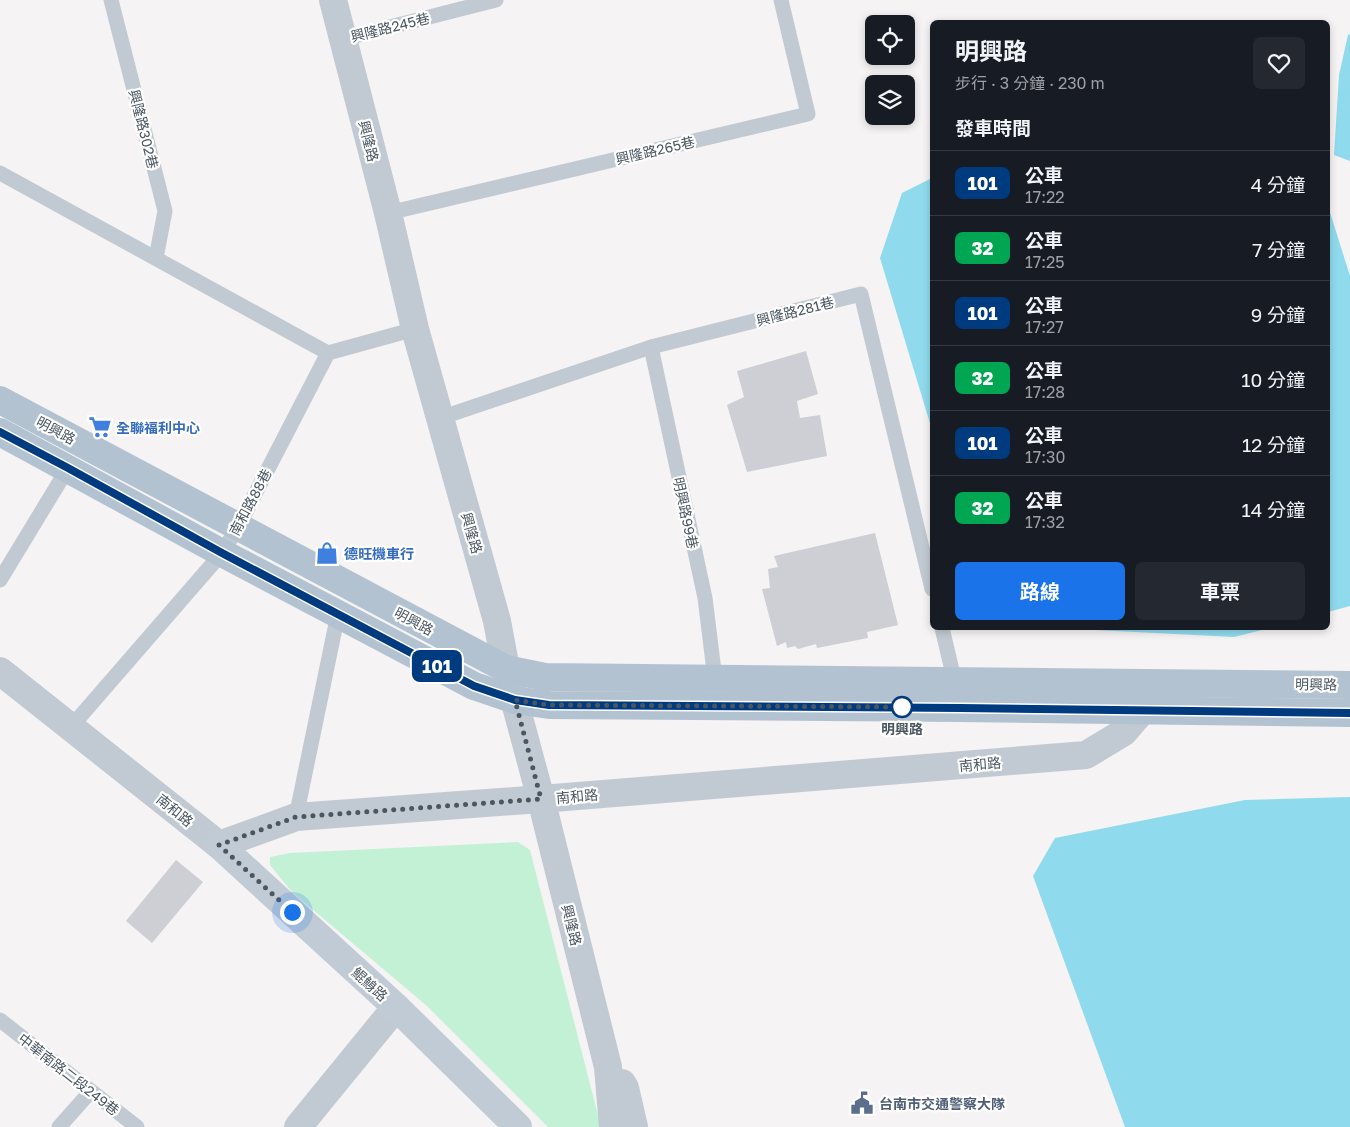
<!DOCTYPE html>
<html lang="zh-TW">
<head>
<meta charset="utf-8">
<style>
	:root { --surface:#171b24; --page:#242831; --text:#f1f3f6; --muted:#9ea1a6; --line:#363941; --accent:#1a73e8 }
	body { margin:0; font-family:"Golos Text","Noto Sans TC",sans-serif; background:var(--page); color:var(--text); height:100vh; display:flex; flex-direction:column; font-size:19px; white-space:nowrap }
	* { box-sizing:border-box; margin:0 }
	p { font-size:16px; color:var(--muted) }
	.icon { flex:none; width:28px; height:28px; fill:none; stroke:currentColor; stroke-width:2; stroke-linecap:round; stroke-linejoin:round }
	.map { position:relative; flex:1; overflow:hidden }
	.sheet { position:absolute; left:930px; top:20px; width:400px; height:610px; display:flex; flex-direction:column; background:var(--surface); border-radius:8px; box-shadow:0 2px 8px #0003 }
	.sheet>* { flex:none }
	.badge { padding:0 10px; border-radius:8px; font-size:18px; line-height:32px }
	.tools { position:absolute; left:865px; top:15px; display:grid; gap:10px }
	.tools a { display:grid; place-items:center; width:50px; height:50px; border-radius:8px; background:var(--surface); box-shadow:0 2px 8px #0003; font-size:25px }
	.you { position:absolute; width:25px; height:25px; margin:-12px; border:4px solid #fff; border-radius:50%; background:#1a73e8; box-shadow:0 0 0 8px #1a73e833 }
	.map>.badge { position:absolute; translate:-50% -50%; box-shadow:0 0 0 2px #fff }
	h2 { padding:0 25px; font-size:19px; line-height:45px }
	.round { display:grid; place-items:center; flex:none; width:52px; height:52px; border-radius:8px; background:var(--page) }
	.headline { display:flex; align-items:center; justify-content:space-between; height:85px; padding:0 25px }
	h1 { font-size:24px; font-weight:700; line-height:38px }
	.button { display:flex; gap:10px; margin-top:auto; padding:10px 25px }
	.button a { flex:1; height:58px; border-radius:8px; background:var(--accent); color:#fff; font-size:20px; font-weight:700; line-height:58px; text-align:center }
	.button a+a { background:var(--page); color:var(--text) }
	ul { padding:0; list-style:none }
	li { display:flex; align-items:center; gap:15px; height:65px; padding:0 25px; border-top:1px solid var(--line) }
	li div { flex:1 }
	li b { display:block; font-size:19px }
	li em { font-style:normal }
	li .badge { min-width:55px; font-weight:700; text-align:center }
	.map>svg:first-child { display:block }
	.green { fill:#c3f1d5 }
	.water { fill:#90daee }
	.building { fill:#cdcfd5 }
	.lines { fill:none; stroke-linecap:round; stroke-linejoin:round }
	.lane { stroke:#c1cad2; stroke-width:15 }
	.street { stroke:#c1cad2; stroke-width:28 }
	.secondary { stroke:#c1cbd6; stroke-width:28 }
	.primary { stroke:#b3c2d1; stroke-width:28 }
	.line-casing { stroke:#fff; stroke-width:11 }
	.line { stroke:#003b80; stroke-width:8 }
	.walk { stroke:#4a5661; stroke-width:5; stroke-dasharray:0 9 }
	.stop-dot { fill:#fff; stroke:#003b80; stroke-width:2.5 }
	.labels { text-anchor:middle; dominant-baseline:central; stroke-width:4.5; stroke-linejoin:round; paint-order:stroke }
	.street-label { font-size:14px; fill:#4a5661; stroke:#fff }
	.shop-label { font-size:14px; font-weight:bold; fill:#366cbe; stroke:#fff; text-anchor:start }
	.stop-label { font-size:14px; font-weight:bold; fill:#4a5661; stroke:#fff }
	.service-label { font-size:14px; font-weight:bold; fill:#4e5e75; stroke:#fff; text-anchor:start }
</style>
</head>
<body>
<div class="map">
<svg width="1350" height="1127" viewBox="0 0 1350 1127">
	<rect width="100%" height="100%" fill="#f5f3f3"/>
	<!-- green -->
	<path class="green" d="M518 842 530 850 601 1127H548L427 1006 292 892 270 865V857L290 853Z"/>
	<!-- water -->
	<g class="water">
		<path d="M1350 34V161L1334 155 1339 75 1348 35Z"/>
		<path d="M932 178V430L880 258 902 193Z"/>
		<path d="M1328 206 1350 276V606L1328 612Z"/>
		<path d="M1055 628H1270L1234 637Z"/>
		<path d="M1350 797V1127H1125L1033 876 1055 838 1245 800Z"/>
	</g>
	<!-- building -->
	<g class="building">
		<path d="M806 351 818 394 797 401 800 418 820 415 827 456 747 472 727 405 744 397 737 371Z"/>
		<path d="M875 533 898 625 867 632 868 638 817 648 816 644 798 649 795 646 787 648 786 642 777 646 762 589 770 588 768 569 778 567 774 556Z"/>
		<path d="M176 860 203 882 152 943 126 921Z"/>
	</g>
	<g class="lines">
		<!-- lane -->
		<g class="lane">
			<path d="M111 0 165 211 156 258"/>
			<path d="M343 39 496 0"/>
			<path d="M0 173 328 353"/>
			<path d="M388 213 808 114 781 0"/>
			<path d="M651 347 705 598 715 679"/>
			<path d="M440 418 651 347 861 294 932 589"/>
			<path d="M0 580 68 468"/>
			<path d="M942 628 956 687"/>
			<path d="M71 727 222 553 238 527 328 353 415 329"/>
			<path d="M296 817 338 614"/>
			<path d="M0 1020 137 1127"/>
			<path d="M59 1127 91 1091"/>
		</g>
		<!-- street -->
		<g class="street">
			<path d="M333 0 388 213 415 329 497 621 506 669 541 799 608 1067 613 1127"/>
			<path d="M0 671 219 845 296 817 541 799 1086 755 1124 732 1142 711"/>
			<path d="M622 1083 625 1088 634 1127"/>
			<path d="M298 1127 396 1007"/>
		</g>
		<!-- secondary -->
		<path class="secondary" d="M219 845 396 1007 518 1127"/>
		<!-- primary -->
		<g class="primary">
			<path d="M0 400 506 669 545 677 1350 685"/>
			<path d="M0 432 222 553 474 686 515 700 549 705 960 708 1350 713"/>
		</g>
	</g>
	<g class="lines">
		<defs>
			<path id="line" d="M0 432 68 468 222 553 474 686 515 700 549 705 960 708 1350 713"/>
		</defs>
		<!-- line casing -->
		<use href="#line" class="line-casing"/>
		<!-- line -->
		<use href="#line" class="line"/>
		<!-- walk -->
		<path class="walk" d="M292 912 219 845 296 817 541 799 515 700 549 705 902 707"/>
	</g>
	<!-- icons -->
	<defs>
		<symbol id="supermarket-bare" viewBox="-9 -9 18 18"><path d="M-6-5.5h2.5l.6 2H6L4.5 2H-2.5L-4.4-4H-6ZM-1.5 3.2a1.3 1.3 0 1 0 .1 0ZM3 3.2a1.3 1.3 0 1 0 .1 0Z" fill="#3f7fe0" stroke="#fff" stroke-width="2.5" paint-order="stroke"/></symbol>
		<symbol id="shop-bare" viewBox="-9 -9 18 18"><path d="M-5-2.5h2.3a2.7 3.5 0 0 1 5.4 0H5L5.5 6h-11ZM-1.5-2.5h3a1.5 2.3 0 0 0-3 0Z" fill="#3f7fe0" stroke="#fff" stroke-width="2.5" paint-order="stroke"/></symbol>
		<symbol id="civic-bare" viewBox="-9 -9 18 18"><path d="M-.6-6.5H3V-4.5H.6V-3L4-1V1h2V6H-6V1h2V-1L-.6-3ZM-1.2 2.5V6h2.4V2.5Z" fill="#5c6f8a" stroke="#fff" stroke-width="2.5" paint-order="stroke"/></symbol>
	</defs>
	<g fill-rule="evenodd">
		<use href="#supermarket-bare" x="84" y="411" width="32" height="32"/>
		<use href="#shop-bare" x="311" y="537" width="32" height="32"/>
		<use href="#civic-bare" x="846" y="1087" width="32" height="32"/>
	</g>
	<!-- markers -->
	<circle class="stop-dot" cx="902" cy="707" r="10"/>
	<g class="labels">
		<!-- street labels -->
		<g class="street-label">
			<text transform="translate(390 27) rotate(-14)">興隆路245巷</text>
			<text transform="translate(144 129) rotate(76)">興隆路302巷</text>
			<text transform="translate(369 141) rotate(76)">興隆路</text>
			<text transform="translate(655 150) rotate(-13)">興隆路265巷</text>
			<text transform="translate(795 311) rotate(-14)">興隆路281巷</text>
			<text transform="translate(56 430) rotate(28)">明興路</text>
			<text transform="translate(250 502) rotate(-62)">南和路88巷</text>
			<text transform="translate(686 513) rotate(78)">明興路99巷</text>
			<text transform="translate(472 533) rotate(74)">興隆路</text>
			<text transform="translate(414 621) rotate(28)">明興路</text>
			<text transform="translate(1316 684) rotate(1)">明興路</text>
			<text transform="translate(980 764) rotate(-5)">南和路</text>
			<text transform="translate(577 796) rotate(-5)">南和路</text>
			<text transform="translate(175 810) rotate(39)">南和路</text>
			<text transform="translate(572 925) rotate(76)">興隆路</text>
			<text transform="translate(370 984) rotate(42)">鯤鯓路</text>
			<text transform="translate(69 1074) rotate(38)">中華南路二段249巷</text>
		</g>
		<!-- shop labels -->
		<g class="shop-label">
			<text x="116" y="427">全聯福利中心</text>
			<text x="344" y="553">德旺機車行</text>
		</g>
		<!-- stop labels -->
		<g class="stop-label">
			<text x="902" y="728">明興路</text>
		</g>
		<!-- service labels -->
		<g class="service-label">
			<text x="879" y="1103">台南市交通警察大隊</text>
		</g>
	</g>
</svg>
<div class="tools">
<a><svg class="icon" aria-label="locate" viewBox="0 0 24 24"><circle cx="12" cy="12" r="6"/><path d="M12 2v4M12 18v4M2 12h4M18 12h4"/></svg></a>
<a><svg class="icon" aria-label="layers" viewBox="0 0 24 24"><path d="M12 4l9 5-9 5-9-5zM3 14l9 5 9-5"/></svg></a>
</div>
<div class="you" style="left:292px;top:912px"></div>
<b class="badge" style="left:437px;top:666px;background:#003b80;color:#fff">101</b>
<section class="sheet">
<div class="headline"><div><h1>明興路</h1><p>步行 · 3 分鐘 · 230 m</p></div><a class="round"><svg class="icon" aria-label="heart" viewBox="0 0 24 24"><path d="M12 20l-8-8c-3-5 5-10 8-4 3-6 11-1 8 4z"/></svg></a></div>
<h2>發車時間</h2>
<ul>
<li><span class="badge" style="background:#003b80;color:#fff">101</span><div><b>公車</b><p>17:22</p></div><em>4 分鐘</em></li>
<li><span class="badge" style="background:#00a651;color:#fff">32</span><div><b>公車</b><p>17:25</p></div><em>7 分鐘</em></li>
<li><span class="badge" style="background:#003b80;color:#fff">101</span><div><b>公車</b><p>17:27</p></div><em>9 分鐘</em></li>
<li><span class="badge" style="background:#00a651;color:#fff">32</span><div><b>公車</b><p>17:28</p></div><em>10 分鐘</em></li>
<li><span class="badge" style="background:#003b80;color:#fff">101</span><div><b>公車</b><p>17:30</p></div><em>12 分鐘</em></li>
<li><span class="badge" style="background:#00a651;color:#fff">32</span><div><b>公車</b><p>17:32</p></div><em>14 分鐘</em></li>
</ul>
<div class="button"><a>路線</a><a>車票</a></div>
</section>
</div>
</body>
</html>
